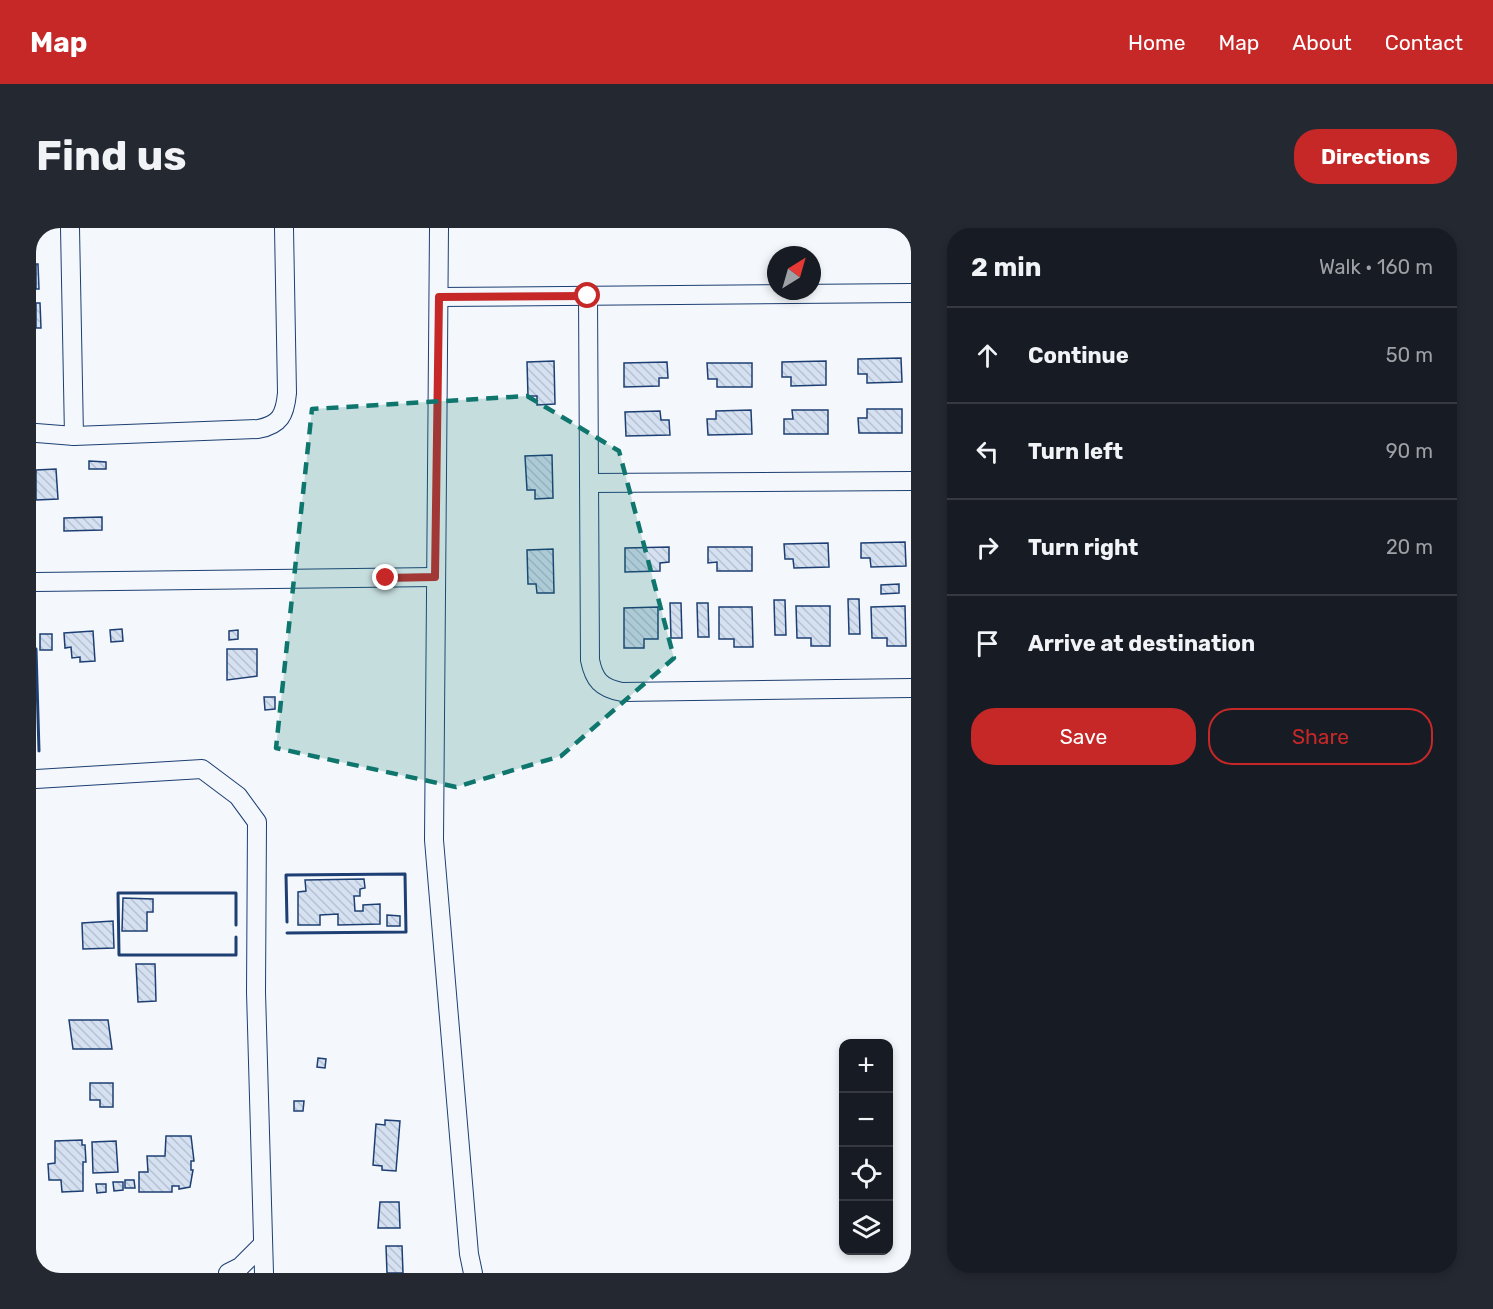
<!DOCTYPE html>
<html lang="en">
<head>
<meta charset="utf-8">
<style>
  :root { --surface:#171b24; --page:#242831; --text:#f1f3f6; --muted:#9ea1a6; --line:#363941; --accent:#c62828 }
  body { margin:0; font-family:Rubik,sans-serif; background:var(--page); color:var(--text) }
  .controls { position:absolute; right:18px; bottom:18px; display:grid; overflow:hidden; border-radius:12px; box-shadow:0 3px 9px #0003 }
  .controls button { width:54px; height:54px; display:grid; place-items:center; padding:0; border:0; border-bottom:2px solid var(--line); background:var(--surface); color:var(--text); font:30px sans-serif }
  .compass { position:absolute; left:731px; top:18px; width:54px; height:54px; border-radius:50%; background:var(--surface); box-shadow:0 3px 9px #0003; rotate:37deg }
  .stop { position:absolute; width:18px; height:18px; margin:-14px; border:4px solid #c62828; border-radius:50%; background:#fff }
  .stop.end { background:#c62828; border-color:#fff; box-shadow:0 2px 6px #0008 }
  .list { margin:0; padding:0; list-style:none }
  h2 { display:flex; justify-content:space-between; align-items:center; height:78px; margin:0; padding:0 24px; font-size:26px }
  h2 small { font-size:20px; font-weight:400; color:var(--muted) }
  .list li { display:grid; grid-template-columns:39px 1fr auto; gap:18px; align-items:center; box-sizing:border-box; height:96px; padding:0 24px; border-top:2px solid var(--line) }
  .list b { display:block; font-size:22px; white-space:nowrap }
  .list em { font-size:20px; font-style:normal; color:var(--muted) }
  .actions { display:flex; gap:12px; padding:18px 24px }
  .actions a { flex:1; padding:14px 0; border:2px solid var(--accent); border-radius:24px; text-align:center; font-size:21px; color:var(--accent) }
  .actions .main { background:var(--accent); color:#fff }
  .icon { flex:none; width:33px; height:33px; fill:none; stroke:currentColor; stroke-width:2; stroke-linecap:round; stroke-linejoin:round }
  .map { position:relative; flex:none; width:875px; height:1045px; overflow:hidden; border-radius:24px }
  header { display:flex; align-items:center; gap:36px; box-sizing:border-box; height:84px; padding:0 30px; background:var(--accent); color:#fff }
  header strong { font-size:28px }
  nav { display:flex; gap:33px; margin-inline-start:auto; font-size:21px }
  .intro { display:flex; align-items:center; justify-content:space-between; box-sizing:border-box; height:144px; padding:0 36px }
  h1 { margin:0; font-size:42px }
  .button { padding:15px 27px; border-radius:24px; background:var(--accent); color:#fff; font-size:21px; font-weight:700 }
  main { display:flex; gap:36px; padding:0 36px }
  aside { flex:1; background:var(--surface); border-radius:24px; box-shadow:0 3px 9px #0003 }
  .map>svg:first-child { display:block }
  .building { fill:url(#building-back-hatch); stroke:#1d3f73; stroke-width:1.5 }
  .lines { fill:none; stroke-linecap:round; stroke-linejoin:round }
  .street-casing { stroke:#1d3f73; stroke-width:20 }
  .street { stroke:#f4f7fb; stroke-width:18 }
  .wall { stroke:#1d3f73; stroke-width:3 }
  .route { stroke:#c62828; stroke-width:8 }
  .marked { fill:#0f766e; fill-opacity:0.2; stroke:#0f766e; stroke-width:4.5; stroke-dasharray:12 8; stroke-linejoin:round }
</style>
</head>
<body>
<header>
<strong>Map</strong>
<nav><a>Home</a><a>Map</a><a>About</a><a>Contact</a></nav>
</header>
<div class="intro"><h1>Find us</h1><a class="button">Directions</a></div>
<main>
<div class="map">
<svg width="875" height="1045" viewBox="0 0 875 1045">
  <defs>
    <pattern id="building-back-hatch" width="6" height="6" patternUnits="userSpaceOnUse" patternTransform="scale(1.5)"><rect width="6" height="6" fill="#d5e0f0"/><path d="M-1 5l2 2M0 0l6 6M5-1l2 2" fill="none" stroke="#b6c1d1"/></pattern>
  </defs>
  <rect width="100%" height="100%" fill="#f4f7fb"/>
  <g class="building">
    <path d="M0,36H2L3,61H0Z"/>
    <path d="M0,75H4L5,100H0Z"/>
    <path d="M865,130L866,154L831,155V146H822V131Z"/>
    <path d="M518,133L519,176L501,177V168H492L491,134Z"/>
    <path d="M790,133V157L755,158V149H746V134Z"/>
    <path d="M631,134L632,150H623V158L588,159V135Z"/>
    <path d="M671,135H716V159H681V151H672Z"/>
    <path d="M831,181H866V205H823L822,190H831Z"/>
    <path d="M715,182L716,206L672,207L671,191H680V183Z"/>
    <path d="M756,182H792V206H748V191H757Z"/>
    <path d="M624,183L625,192H633L634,207L590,208L589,184Z"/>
    <path d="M516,227L517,270L499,271V262H491L489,228Z"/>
    <path d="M53,233L70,234V241H53Z"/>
    <path d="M20,241L22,271L0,272V242Z"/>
    <path d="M66,289V302L28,303V290Z"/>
    <path d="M869,314L870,338L835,339L834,330H825V315Z"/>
    <path d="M792,315L793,339L758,340L757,331H749L748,316Z"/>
    <path d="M633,319V334L624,335V343L589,344V320Z"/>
    <path d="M672,319H716V343H681V334L672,335Z"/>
    <path d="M517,321L518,365H501L500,356H492L491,322Z"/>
    <path d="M863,356V365L845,366V357Z"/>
    <path d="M812,371H823L824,406H813Z"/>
    <path d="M738,372H749L750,407H739Z"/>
    <path d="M634,375H645L646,410H635Z"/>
    <path d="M661,375H672L673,409H662Z"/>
    <path d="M760,378H794V418H775V410H761Z"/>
    <path d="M869,378L870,418H851V410H836L835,379Z"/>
    <path d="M622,379V411H608V420H588V380Z"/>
    <path d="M683,379H716L717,419H698V411H683Z"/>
    <path d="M86,401L87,413L75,414L74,402Z"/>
    <path d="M202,402V411L193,412V403Z"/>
    <path d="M57,403L59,433L44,434V429L36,430L35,419L29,420L28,405Z"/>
    <rect x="4" y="406" width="12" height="16"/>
    <path d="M191,421H221V448L191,452Z"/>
    <path d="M228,469H239V481L229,482Z"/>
    <path d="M328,651L329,660L324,661V668H318L319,683H327V677L344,676V696L302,697V686L284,687V697H262V664L270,663L269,652Z"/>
    <path d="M87,670L117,671V684H111V703H86Z"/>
    <path d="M351,687L364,688V698H351Z"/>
    <path d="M77,693L78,720L47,721L46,695Z"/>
    <path d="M100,736H119L120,773L102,774Z"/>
    <path d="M33,792H72L76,821H37Z"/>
    <path d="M282,830L290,831L289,840L281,839Z"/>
    <path d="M54,855H77V879H64V872H54Z"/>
    <path d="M258,873H268L267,883H258Z"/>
    <path d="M349,892L364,893L360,943L346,942V938L337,937L340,896L349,897Z"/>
    <path d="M130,908H155L158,933H155V942H157L154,959L143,961V958H136V964H103V944H112L111,928H129Z"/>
    <path d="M46,912V917H49L50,934H47V963L26,964L25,952H13L12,936L19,935V913Z"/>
    <path d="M80,913L82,944L57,945L56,914Z"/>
    <path d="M89,952H98L99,960H89Z"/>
    <path d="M77,954H87V962L78,963Z"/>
    <path d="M60,956H70V964L61,965Z"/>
    <path d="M344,974H363L364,1000H342Z"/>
    <path d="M350,1018H366L367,1045H351Z"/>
  </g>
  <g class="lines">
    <g class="street-casing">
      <g id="street">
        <path d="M34,0L38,208"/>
        <path d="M403,0L398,612L433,1026L437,1045"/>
        <path d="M552,68L554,432C558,452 565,460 586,464L875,460"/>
        <path d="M403,69L875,65"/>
        <path d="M0,205L38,208L222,201C244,197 249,187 251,165L248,0"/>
        <path d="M553,255L875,253"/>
        <path d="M0,354L399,349"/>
        <path d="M0,551L166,541L202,568L221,594L220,764L228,1045"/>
        <path d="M192,1045L204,1039L226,1017"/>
      </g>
    </g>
    <use href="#street" class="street"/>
    <g class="wall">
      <path d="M0,421L3,523"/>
      <path d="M251,694L250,647L369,646L370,704L251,705"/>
      <path d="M200,697V665H82L83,727H200V709"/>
    </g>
  </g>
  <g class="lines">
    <path class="route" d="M350,350L399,349L403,69L552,68"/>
  </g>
  <path class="marked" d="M491,168L583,223L638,430L525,528L420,559L240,520L276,181Z"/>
</svg>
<div class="controls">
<button>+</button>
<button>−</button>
<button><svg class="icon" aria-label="locate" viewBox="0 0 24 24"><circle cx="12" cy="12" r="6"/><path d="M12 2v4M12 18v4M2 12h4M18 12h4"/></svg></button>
<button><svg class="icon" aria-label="layers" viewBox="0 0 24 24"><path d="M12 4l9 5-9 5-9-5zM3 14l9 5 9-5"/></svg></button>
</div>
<svg class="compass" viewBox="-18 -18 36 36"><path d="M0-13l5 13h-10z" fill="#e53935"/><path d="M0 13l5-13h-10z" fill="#9ea1a6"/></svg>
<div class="stop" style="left:552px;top:68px"></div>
<div class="stop end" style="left:350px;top:350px"></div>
</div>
<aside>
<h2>2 min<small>Walk · 160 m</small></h2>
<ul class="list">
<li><svg class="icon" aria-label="ahead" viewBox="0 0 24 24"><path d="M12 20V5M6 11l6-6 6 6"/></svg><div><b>Continue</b></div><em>50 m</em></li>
<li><svg class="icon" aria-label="left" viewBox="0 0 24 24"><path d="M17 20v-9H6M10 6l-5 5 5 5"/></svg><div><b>Turn left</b></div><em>90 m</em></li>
<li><svg class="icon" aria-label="right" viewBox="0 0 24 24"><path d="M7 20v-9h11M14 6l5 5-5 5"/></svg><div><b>Turn right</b></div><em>20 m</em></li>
<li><svg class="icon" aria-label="arrive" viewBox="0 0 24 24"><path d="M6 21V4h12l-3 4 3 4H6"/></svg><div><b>Arrive at destination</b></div></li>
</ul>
<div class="actions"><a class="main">Save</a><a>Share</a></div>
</aside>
</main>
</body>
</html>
